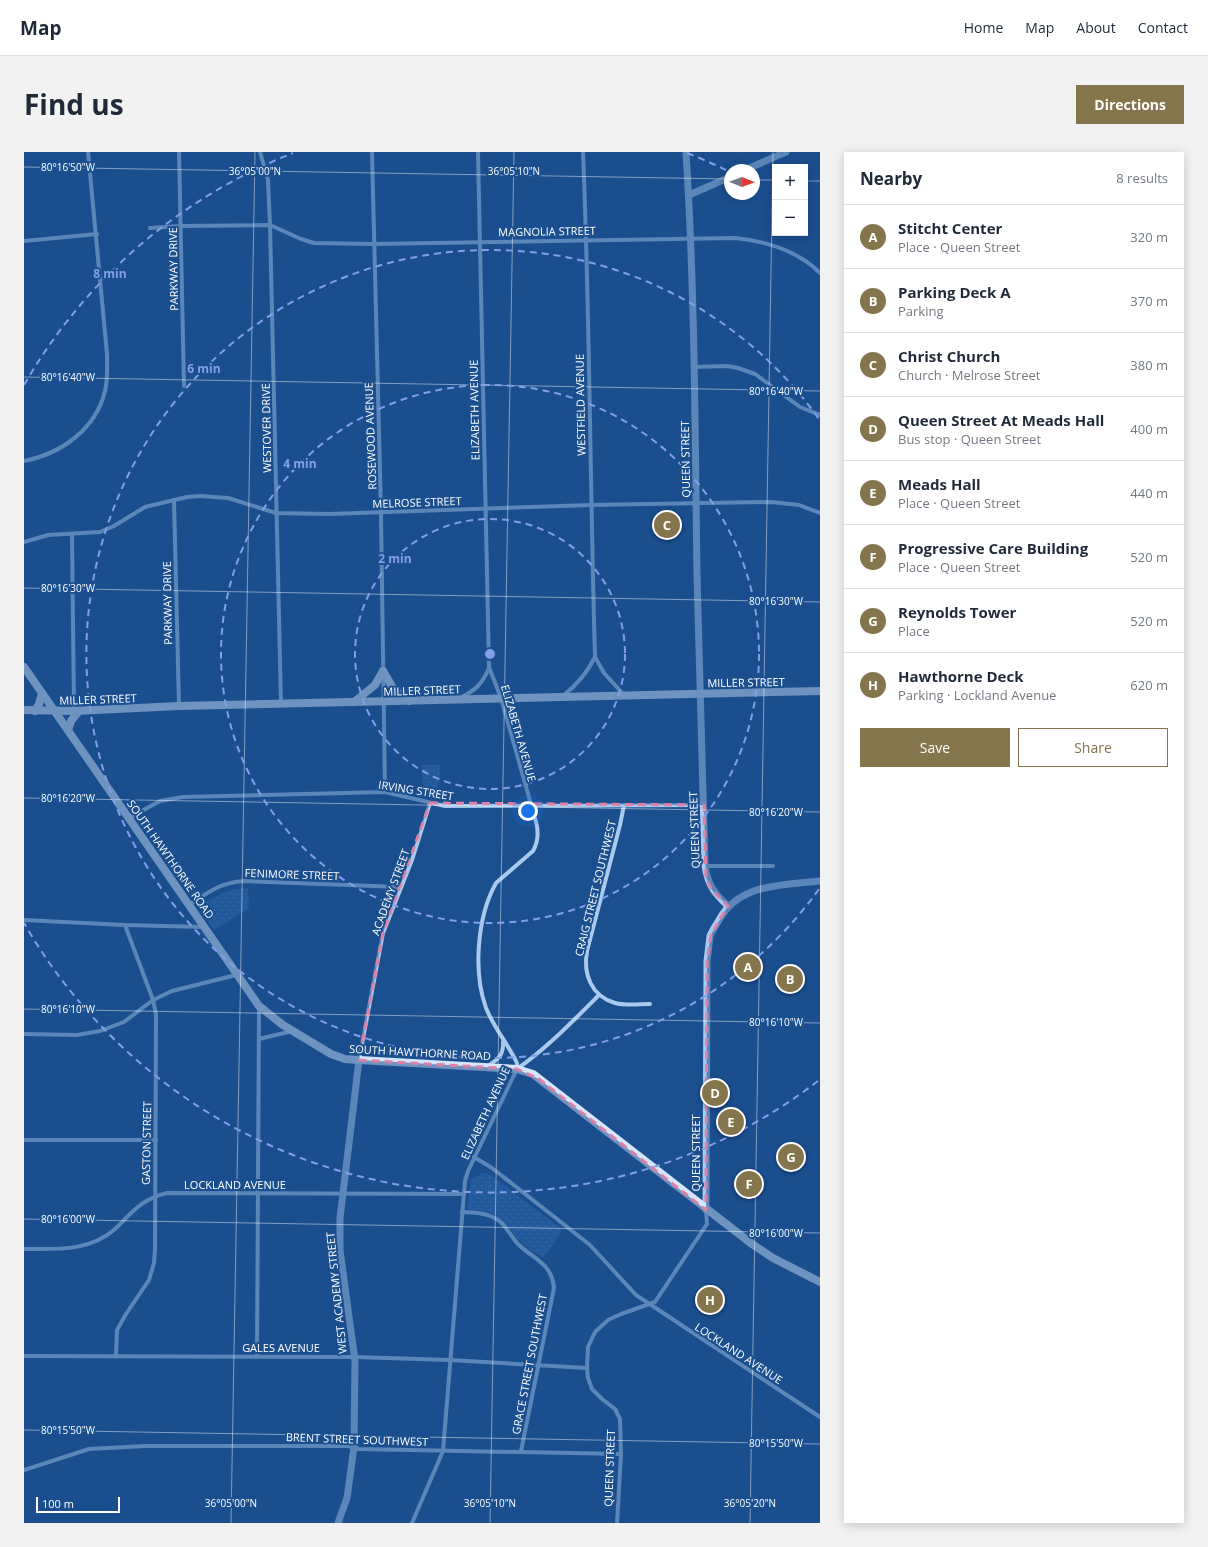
<!DOCTYPE html>
<html lang="en">
<head>
<meta charset="utf-8">
<style>
  :root { --surface:#fff; --page:#f2f2f3; --text:#1f2937; --muted:#747a83; --line:#e0e1e3; --accent:#84754c }
  body { margin:0; font-family:"Open Sans",sans-serif; background:var(--page); color:var(--text) }
  .controls { position:absolute; right:12px; top:12px; display:grid; overflow:hidden; border-radius:0px; box-shadow:0 2px 10px #0003 }
  .controls button { width:36px; height:36px; display:grid; place-items:center; padding:0; border:0; border-bottom:1px solid var(--line); background:var(--surface); color:var(--text); font:20px sans-serif }
  .compass { position:absolute; left:700px; top:12px; width:36px; height:36px; border-radius:50%; background:var(--surface); box-shadow:0 2px 10px #0003; rotate:91deg }
  .scale { position:absolute; left:12px; bottom:10px; width:84px; box-sizing:border-box; padding-left:4px; border:2px solid #fff; border-top:0; font-size:11px; line-height:14px; white-space:nowrap; color:#fff; -webkit-text-stroke:3px #1b4f8f; paint-order:stroke }
  .you { position:absolute; left:504px; top:659px; width:14px; height:14px; margin:-10px; border:3px solid #fff; border-radius:50%; background:#1a73e8; box-shadow:0 0 0 6px #1a73e833 }
  .badge { display:grid; place-items:center; width:26px; height:26px; border-radius:50%; background:var(--accent); color:#fff; font-size:13px; font-weight:700 }
  .pin { position:absolute; translate:-50% -50%; border:2px solid #fff; box-shadow:0 1px 4px #0006 }
  .list { margin:0; padding:0; list-style:none }
  h2 { display:flex; justify-content:space-between; align-items:center; height:52px; margin:0; padding:0 16px; font-size:17px }
  h2 small { font-size:13px; font-weight:400; color:var(--muted) }
  .list li { display:grid; grid-template-columns:26px 1fr auto; gap:12px; align-items:center; box-sizing:border-box; height:64px; padding:0 16px; border-top:1px solid var(--line) }
  .list b { display:block; font-size:15px; white-space:nowrap }
  .list p { margin:0; font-size:13px; white-space:nowrap; color:var(--muted) }
  .list em { font-size:13px; font-style:normal; color:var(--muted) }
  .actions { display:flex; gap:8px; padding:12px 16px }
  .actions a { flex:1; padding:9px 0; border:1px solid var(--accent); border-radius:0px; text-align:center; font-size:14px; color:var(--accent) }
  .actions .main { background:var(--accent); color:#fff }
  .map { position:relative; flex:none; width:796px; height:1371px; overflow:hidden; border-radius:0px }
  header { display:flex; align-items:center; gap:24px; box-sizing:border-box; height:56px; padding:0 20px; background:var(--surface); border-bottom:1px solid var(--line) }
  header strong { font-size:19px }
  nav { display:flex; gap:22px; margin-inline-start:auto; font-size:14px }
  .intro { display:flex; align-items:center; justify-content:space-between; box-sizing:border-box; height:96px; padding:0 24px }
  h1 { margin:0; font-size:28px }
  .button { padding:10px 18px; border-radius:0px; background:var(--accent); color:#fff; font-size:14px; font-weight:700 }
  main { display:flex; gap:24px; padding:0 24px }
  aside { flex:1; background:var(--surface); border-radius:0px; box-shadow:0 2px 10px #0003 }
  .map>svg:first-child { display:block }
  .park { fill:url(#park-dots) }
  .lines { fill:none; stroke-linecap:round; stroke-linejoin:round }
  .minor { stroke:#a9c9ee; stroke-width:4 }
  .tertiary { stroke:#a9c9ee; stroke-width:7 }
  .secondary { stroke:#d6e6fa; stroke-width:8 }
  .marked { fill:none; stroke:#dd80a5; stroke-width:3; stroke-dasharray:8 5; stroke-linejoin:round }
  .ticks { fill:none; stroke:#fff; stroke-width:1; stroke-opacity:0.45 }
  .ring { fill:none; stroke:#839eea; stroke-width:2; stroke-dasharray:7 5 }
  .labels { text-anchor:middle; dominant-baseline:central; stroke-width:4; stroke-linejoin:round; paint-order:stroke }
  .street-label { font-size:11px; fill:#fff; stroke:#1b4f8f }
  .ticks-label { font-size:10px; text-anchor:middle; fill:#fff; stroke:#1b4f8f; stroke-width:4; stroke-linejoin:round; paint-order:stroke }
  .centre { fill:#839eea; stroke:#1b4f8f; stroke-width:2 }
  .ring-label { font-size:12px; text-anchor:middle; font-weight:bold; fill:#839eea; stroke:#1b4f8f; stroke-width:4; stroke-linejoin:round; paint-order:stroke }
</style>
</head>
<body>
<header>
<strong>Map</strong>
<nav><a>Home</a><a>Map</a><a>About</a><a>Contact</a></nav>
</header>
<div class="intro"><h1>Find us</h1><a class="button">Directions</a></div>
<main>
<div class="map">
<svg width="796" height="1371" viewBox="0 0 796 1371">
  <defs>
    <pattern id="park-dots" width="8" height="8" patternUnits="userSpaceOnUse"><rect width="8" height="8" fill="#2e69ad"/><path d="M2 2h.1M6 6h.1" fill="none" stroke="#4d80b9" stroke-width="1.8" stroke-linecap="round"/></pattern>
  </defs>
  <rect width="100%" height="100%" fill="#1b4f8f"/>
  <g class="park">
    <path d="M398,613H416V630H414V636H399Z"/>
    <path d="M224,736L225,756L190,778L174,755C190,745 204,736 224,736Z"/>
    <path d="M458,1021H462L468,1024L539,1078L519,1106C510,1100 501,1094 494,1087C474,1065 476,1059 443,1057L447,1028Z"/>
  </g>
  <g class="lines">
    <g class="minor">
      <path d="M155,0L160,234"/>
      <path d="M236,0L244,28L246,73L257,552"/>
      <path d="M348,0L357,361L361,640"/>
      <path d="M559,0C566,168 566,337 571,505L580,521L600,543"/>
      <path d="M126,76L157,74L246,73L277,87L290,91L350,92L711,86C741,89 774,99 796,121"/>
      <path d="M0,89L73,82"/>
      <path d="M670,215L703,214L714,216L731,222L776,255L796,263"/>
      <path d="M0,309C37,302 72,277 81,239C84,227 83,215 83,202L64,0"/>
      <path d="M150,348L155,554"/>
      <path d="M48,382L50,559"/>
      <path d="M0,390L24,383L76,380L90,374L121,355L163,345L176,344L204,346L252,361L305,362L566,353L747,350L775,353L796,361"/>
      <path d="M540,543C554,532 563,521 571,505"/>
      <path d="M436,546C452,538 458,532 465,516"/>
      <path d="M600,653L596,673L563,799C559,822 567,844 591,851C602,854 615,852 626,852"/>
      <path d="M105,666L136,649L159,645L361,640L421,654L680,653"/>
      <path d="M681,714H749"/>
      <path d="M165,753C185,740 195,731 220,729L376,735"/>
      <path d="M0,768L100,773L180,775"/>
      <path d="M0,882L53,883L76,879L100,870L129,848L148,839L212,823"/>
      <path d="M235,887L268,879"/>
      <path d="M335,908L359,781L388,708L406,651"/>
      <path d="M464,914C474,907 480,903 479,890"/>
      <path d="M493,917C523,896 549,869 575,843"/>
      <path d="M0,988H132"/>
      <path d="M450,1005L468,1016L566,1093L612,1143L796,1265"/>
      <path d="M438,1060C449,1060 464,1061 474,1068C482,1073 487,1085 494,1092C509,1107 528,1111 530,1136L497,1299"/>
      <path d="M0,1097C32,1097 65,1100 91,1077C109,1060 117,1047 143,1041L439,1042"/>
      <path d="M0,1204L331,1205L426,1208L563,1216"/>
      <path d="M92,1204L93,1178L102,1162L125,1128L130,1111L131,1098L132,862L129,848L101,773"/>
      <path d="M233,1204L235,854"/>
      <path d="M0,1318L65,1297L121,1294H324L335,1297L597,1302"/>
      <path d="M388,1371L419,1299L441,1029L444,1019L493,917V911C484,892 470,876 462,856C449,820 453,765 472,731L509,699C514,690 515,681 512,670L477,546L465,515L454,0"/>
      <path d="M593,1371L597,1302L596,1267L591,1257L578,1247L568,1237L564,1226L563,1216L564,1195L571,1180L584,1168L597,1162L631,1150L683,1072L682,1058"/>
    </g>
    <g class="tertiary">
      <path d="M662,0C671,141 671,282 673,423C675,520 679,617 681,714C684,733 690,741 704,754"/>
      <path d="M721,18L762,0"/>
      <path d="M665,43L706,25"/>
      <path d="M682,1058L683,809C684,801 685,792 686,784C688,779 692,773 695,768C715,731 760,733 796,729"/>
      <path d="M314,1371L323,1346L330,1295L331,1209L316,1098V1066L335,908"/>
    </g>
    <g class="secondary">
      <path d="M0,515L235,854L259,873L307,902L321,907L335,908L493,917L509,922L728,1092L749,1106L796,1130"/>
      <path d="M359,519L369,536L385,549"/>
      <path d="M330,550L351,533L359,519"/>
      <path d="M0,558L50,559L155,554L796,539"/>
      <path d="M11,559L15,552L18,541"/>
      <path d="M44,578L47,569L55,559"/>
    </g>
  </g>
  <path d="M0 0H796V1371H0ZM406,651L680,653L682,725L687,737L704,754L687,783L683,809L682,1058L515,927L493,917L335,908L359,781Z" fill="#1b4f8f" fill-opacity=".55" fill-rule="evenodd"/>
  <path class="marked" d="M406,651L680,653L682,725L687,737L704,754L687,783L683,809L682,1058L515,927L493,917L335,908L359,781Z"/>
  <path class="ticks" d="M0,15L706,27M730,28H751M781,29H796M0,225L796,239M0,436L796,450M0,646L796,660M0,857L796,871M0,1067L796,1081M0,1278L796,1292M207,1371L231,0M466,1371L490,0M726,1371L749,0"/>
  <g class="ring">
    <circle cx="466" cy="502" r="135"/>
    <circle cx="466" cy="502" r="269"/>
    <path d="M795 737A404 404 0 1 1 795 267"/>
    <path d="M794 929A538 538 0 0 1 0 771M0 233A538 538 0 0 1 269 1M663 1A538 538 0 0 1 702 18"/>
  </g>
  <g class="labels">
    <g class="street-label">
      <text transform="translate(523 79) rotate(-1)">MAGNOLIA STREET</text>
      <text transform="translate(149 117) rotate(-91)">PARKWAY DRIVE</text>
      <text transform="translate(556 253) rotate(-91)">WESTFIELD AVENUE</text>
      <text transform="translate(450 258) rotate(-91)">ELIZABETH AVENUE</text>
      <text transform="translate(242 276) rotate(-91)">WESTOVER DRIVE</text>
      <text transform="translate(346 284) rotate(-92)">ROSEWOOD AVENUE</text>
      <text transform="translate(661 307) rotate(-91)">QUEEN STREET</text>
      <text transform="translate(393 350) rotate(-2)">MELROSE STREET</text>
      <text transform="translate(143 451) rotate(-91)">PARKWAY DRIVE</text>
      <text transform="translate(722 530) rotate(-1)">MILLER STREET</text>
      <text transform="translate(398 538) rotate(-2)">MILLER STREET</text>
      <text transform="translate(74 547) rotate(-2)">MILLER STREET</text>
      <text transform="translate(495 581) rotate(74)">ELIZABETH AVENUE</text>
      <text transform="translate(392 638) rotate(9)">IRVING STREET</text>
      <text transform="translate(670 678) rotate(-92)">QUEEN STREET</text>
      <text transform="translate(147 707) rotate(55)">SOUTH HAWTHORNE ROAD</text>
      <text transform="translate(268 722) rotate(2)">FENIMORE STREET</text>
      <text transform="translate(571 736) rotate(-76)">CRAIG STREET SOUTHWEST</text>
      <text transform="translate(366 740) rotate(-70)">ACADEMY STREET</text>
      <text transform="translate(396 900) rotate(3)">SOUTH HAWTHORNE ROAD</text>
      <text transform="translate(461 961) rotate(-65)">ELIZABETH AVENUE</text>
      <text transform="translate(122 991) rotate(-89)">GASTON STREET</text>
      <text transform="translate(671 1001) rotate(-90)">QUEEN STREET</text>
      <text x="211" y="1032">LOCKLAND AVENUE</text>
      <text transform="translate(312 1141) rotate(-96)">WEST ACADEMY STREET</text>
      <text x="257" y="1195">GALES AVENUE</text>
      <text transform="translate(715 1201) rotate(33)">LOCKLAND AVENUE</text>
      <text transform="translate(505 1212) rotate(-79)">GRACE STREET SOUTHWEST</text>
      <text transform="translate(333 1287) rotate(2)">BRENT STREET SOUTHWEST</text>
      <text transform="translate(585 1316) rotate(-88)">QUEEN STREET</text>
    </g>
  </g>
  <g class="ticks-label">
    <text x="44" y="19">80°16'50"W</text>
    <text x="231" y="23">36°05'00"N</text>
    <text x="490" y="23">36°05'10"N</text>
    <text x="44" y="229">80°16'40"W</text>
    <text x="752" y="243">80°16'40"W</text>
    <text x="44" y="440">80°16'30"W</text>
    <text x="752" y="453">80°16'30"W</text>
    <text x="44" y="650">80°16'20"W</text>
    <text x="752" y="664">80°16'20"W</text>
    <text x="44" y="861">80°16'10"W</text>
    <text x="752" y="874">80°16'10"W</text>
    <text x="44" y="1071">80°16'00"W</text>
    <text x="752" y="1085">80°16'00"W</text>
    <text x="44" y="1282">80°15'50"W</text>
    <text x="752" y="1295">80°15'50"W</text>
    <text x="207" y="1355">36°05'00"N</text>
    <text x="466" y="1355">36°05'10"N</text>
    <text x="726" y="1355">36°05'20"N</text>
  </g>
  <circle cx="466" cy="502" r="6" class="centre"/>
  <g class="ring-label">
    <text x="86" y="126">8 min</text>
    <text x="180" y="221">6 min</text>
    <text x="276" y="316">4 min</text>
    <text x="371" y="411">2 min</text>
  </g>
</svg>
<div class="controls">
<button>+</button>
<button>−</button>
</div>
<svg class="compass" viewBox="-18 -18 36 36"><path d="M0-13l5 13h-10z" fill="#e53935"/><path d="M0 13l5-13h-10z" fill="#747a83"/></svg>
<div class="scale">100 m</div>
<div class="you"></div>
<div class="pin badge" style="left:724px;top:815px">A</div>
<div class="pin badge" style="left:766px;top:827px">B</div>
<div class="pin badge" style="left:643px;top:373px">C</div>
<div class="pin badge" style="left:691px;top:941px">D</div>
<div class="pin badge" style="left:707px;top:970px">E</div>
<div class="pin badge" style="left:725px;top:1032px">F</div>
<div class="pin badge" style="left:767px;top:1005px">G</div>
<div class="pin badge" style="left:686px;top:1148px">H</div>
</div>
<aside>
<h2>Nearby<small>8 results</small></h2>
<ul class="list">
<li><span class="badge">A</span><div><b>Stitcht Center</b><p>Place · Queen Street</p></div><em>320 m</em></li>
<li><span class="badge">B</span><div><b>Parking Deck A</b><p>Parking</p></div><em>370 m</em></li>
<li><span class="badge">C</span><div><b>Christ Church</b><p>Church · Melrose Street</p></div><em>380 m</em></li>
<li><span class="badge">D</span><div><b>Queen Street At Meads Hall</b><p>Bus stop · Queen Street</p></div><em>400 m</em></li>
<li><span class="badge">E</span><div><b>Meads Hall</b><p>Place · Queen Street</p></div><em>440 m</em></li>
<li><span class="badge">F</span><div><b>Progressive Care Building</b><p>Place · Queen Street</p></div><em>520 m</em></li>
<li><span class="badge">G</span><div><b>Reynolds Tower</b><p>Place</p></div><em>520 m</em></li>
<li><span class="badge">H</span><div><b>Hawthorne Deck</b><p>Parking · Lockland Avenue</p></div><em>620 m</em></li>
</ul>
<div class="actions"><a class="main">Save</a><a>Share</a></div>
</aside>
</main>
</body>
</html>
